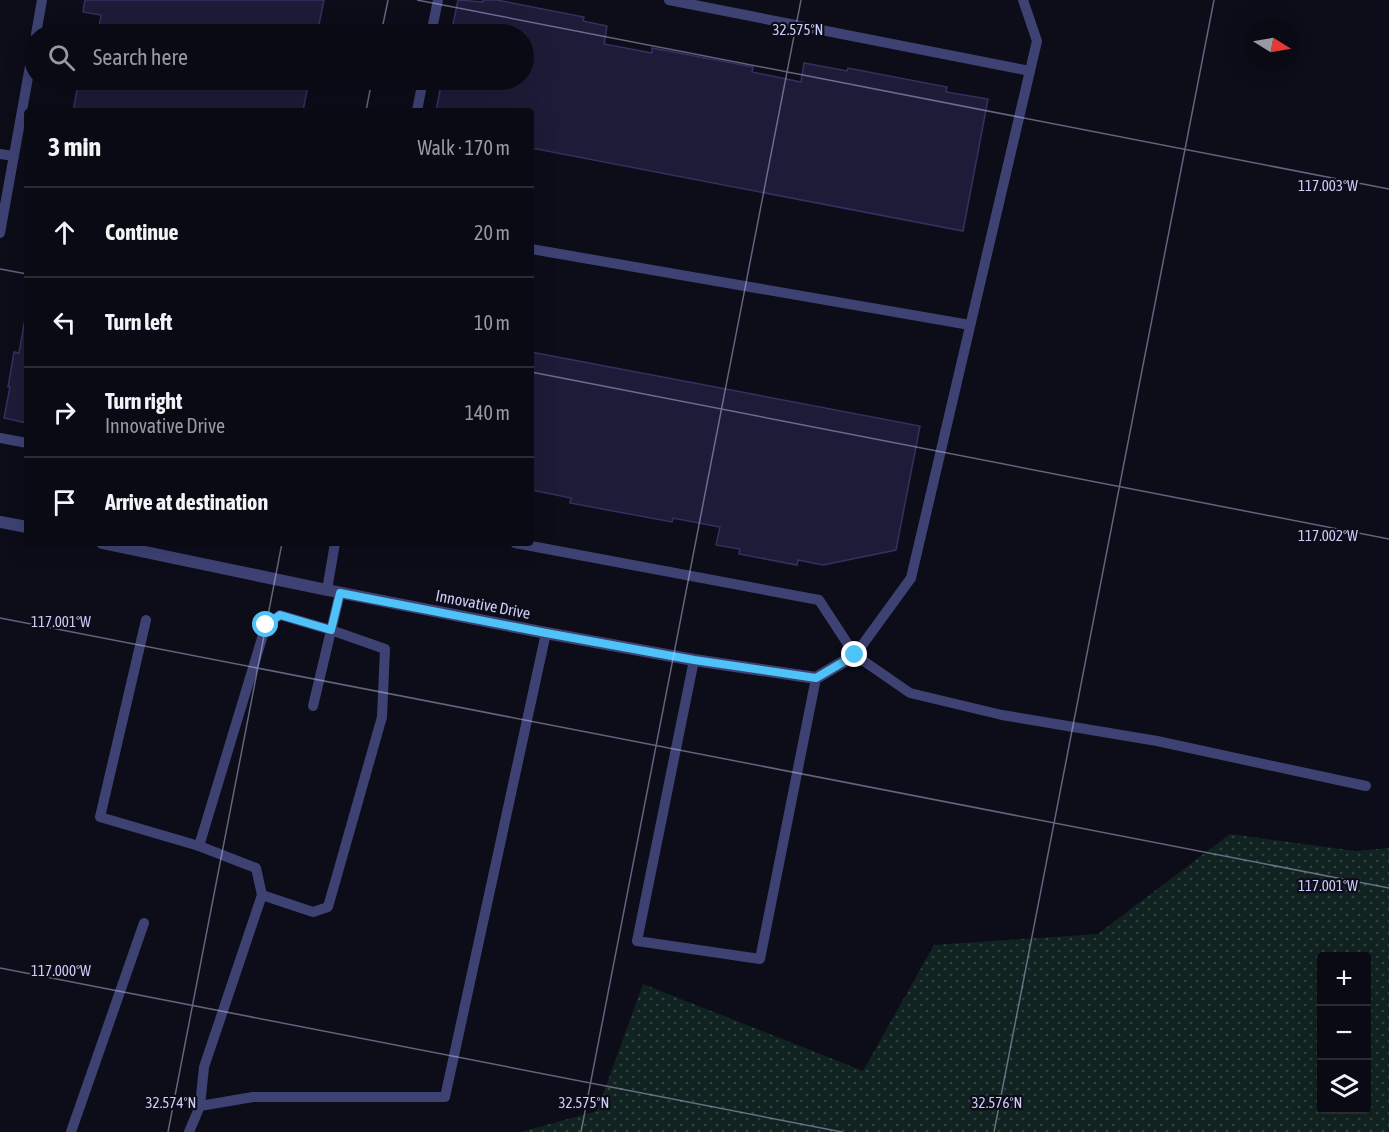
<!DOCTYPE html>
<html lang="en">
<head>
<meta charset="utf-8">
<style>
  :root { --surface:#0a0a14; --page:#181822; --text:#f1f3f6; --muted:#999aa0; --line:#2a2b34 }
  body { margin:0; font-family:"Asap Condensed",sans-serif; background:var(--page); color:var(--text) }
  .controls { position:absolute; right:18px; bottom:18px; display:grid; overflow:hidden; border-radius:6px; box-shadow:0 6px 24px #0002 }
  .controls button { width:54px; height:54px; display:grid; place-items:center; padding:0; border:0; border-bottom:2px solid var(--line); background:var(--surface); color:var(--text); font:30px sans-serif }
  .compass { position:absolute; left:1245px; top:18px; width:54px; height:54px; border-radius:50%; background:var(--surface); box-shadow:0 6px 24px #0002; rotate:101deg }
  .stop { position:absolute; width:18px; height:18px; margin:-14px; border:4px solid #4fc3f7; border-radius:50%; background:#fff }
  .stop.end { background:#4fc3f7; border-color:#fff; box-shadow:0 2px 6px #0008 }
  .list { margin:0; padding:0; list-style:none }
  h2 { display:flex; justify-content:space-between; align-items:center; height:78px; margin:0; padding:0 24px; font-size:26px }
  h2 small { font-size:20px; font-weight:400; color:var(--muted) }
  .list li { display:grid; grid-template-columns:39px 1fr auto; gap:18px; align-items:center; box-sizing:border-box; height:90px; padding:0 24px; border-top:2px solid var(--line) }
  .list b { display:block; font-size:22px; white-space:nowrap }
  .list p { margin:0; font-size:20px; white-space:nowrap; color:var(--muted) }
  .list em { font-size:20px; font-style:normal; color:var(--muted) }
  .icon { flex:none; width:33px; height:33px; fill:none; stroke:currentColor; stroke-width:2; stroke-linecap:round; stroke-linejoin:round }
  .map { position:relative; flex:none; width:1389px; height:1132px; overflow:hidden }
  .search { position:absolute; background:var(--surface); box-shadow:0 6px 24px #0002; left:24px; top:24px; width:510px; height:66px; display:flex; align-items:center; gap:15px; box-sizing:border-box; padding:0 21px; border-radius:33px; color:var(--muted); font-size:22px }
  .panel { position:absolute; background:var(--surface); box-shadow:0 6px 24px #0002; left:24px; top:108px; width:510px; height:438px; border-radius:6px }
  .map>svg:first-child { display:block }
  .grass { fill:url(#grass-dots); fill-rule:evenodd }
  .building { fill:#1e1b38; stroke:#343061; stroke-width:1.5 }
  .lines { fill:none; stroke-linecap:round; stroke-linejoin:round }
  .service { stroke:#3e4273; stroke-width:10 }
  .minor { stroke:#3e4273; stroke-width:12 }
  .route { stroke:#4fc3f7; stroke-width:8 }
  .ticks { fill:none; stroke:#ccccf8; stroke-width:1.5; stroke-opacity:0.45 }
  .labels { text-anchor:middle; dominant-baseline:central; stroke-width:4.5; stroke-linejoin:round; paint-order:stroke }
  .street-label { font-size:16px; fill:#ccccf8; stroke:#0d0d1a }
  .ticks-label { font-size:15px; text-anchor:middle; fill:#ccccf8; stroke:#0d0d1a; stroke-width:4.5; stroke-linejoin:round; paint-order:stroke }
</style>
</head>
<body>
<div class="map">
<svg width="1389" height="1132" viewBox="0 0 1389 1132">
  <defs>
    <pattern id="grass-dots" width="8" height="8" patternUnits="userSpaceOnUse" patternTransform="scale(1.5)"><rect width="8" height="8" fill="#112320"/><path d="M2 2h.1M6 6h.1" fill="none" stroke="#324241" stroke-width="1.8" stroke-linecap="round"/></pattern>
  </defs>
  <rect width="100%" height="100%" fill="#0d0d1a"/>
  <path class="grass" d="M1230,834L1356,851L1389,848V1132H521L597,1111L643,984L863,1071L934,945L1098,934ZM1322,956H1366V1110H1322Z"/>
  <g class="building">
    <path d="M85,0H324L317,34H98L101,15L83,12Z"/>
    <path d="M458,0L483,2V0H497L584,17L583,21L607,26L604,44L652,53V48L753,67L752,72L801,82L804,63L847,71L848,68L947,87L946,92L988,99L963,231L531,148V111H436L442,80H524V34H451Z"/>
    <path d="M79,80H309L303,111H73Z"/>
    <path d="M26,313H27V423L4,418L10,387H8L14,352L19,353Z"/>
    <path d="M531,352L920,426L896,550L823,565L798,560L797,565L739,554L740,549L716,545L720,527L673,518L672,522L570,503L571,498L531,490Z"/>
  </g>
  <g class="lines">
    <g class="service">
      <path d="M669,0L1030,71"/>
      <path d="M36,34L42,0"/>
      <path d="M431,34L438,0"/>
      <path d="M417,111L423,80"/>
      <path d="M0,154L14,156"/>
      <path d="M0,233L34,44"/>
      <path d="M531,249L970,325"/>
      <path d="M0,438L27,443"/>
      <path d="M515,543L819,600L855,655L910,693L1002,715L1157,741L1366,786"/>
      <path d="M327,590L335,543"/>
      <path d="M146,620L100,817L199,846"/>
      <path d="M855,655L911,578L1037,41L1023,0"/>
      <path d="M694,660L637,941L760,959L816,678"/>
      <path d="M313,706L340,593"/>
      <path d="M200,1106L204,1067L262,895L313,912L328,907L382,717L385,649L331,630L280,615L266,625L199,846L256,868L262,895"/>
      <path d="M71,1132L144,923"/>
      <path d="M189,1132L200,1106L253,1097H445L546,633"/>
    </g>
    <g class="minor">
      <path d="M0,522L27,527"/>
      <path d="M102,543L327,590L546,633L694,660L816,678L855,655"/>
    </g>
  </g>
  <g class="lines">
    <path class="route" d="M266,625L280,615L331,630L340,593L546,633L694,660L816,678L855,655"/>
  </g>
  <path class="ticks" d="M417,0L1389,189M381,34L388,0M366,111L372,80M0,269L27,274M531,372L1389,539M0,618L1389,888M0,968L842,1132M168,1132L282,543M581,1132L801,0M994,1132L1214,0"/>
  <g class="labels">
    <g class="street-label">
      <text transform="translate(483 604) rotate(11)">Innovative Drive</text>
    </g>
  </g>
  <g class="ticks-label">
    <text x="798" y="35">32.575°N</text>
    <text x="1328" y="191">117.003°W</text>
    <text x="1328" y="541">117.002°W</text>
    <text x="61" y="627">117.001°W</text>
    <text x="1328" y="891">117.001°W</text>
    <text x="61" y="976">117.000°W</text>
    <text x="171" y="1108">32.574°N</text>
    <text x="584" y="1108">32.575°N</text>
    <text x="997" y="1108">32.576°N</text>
  </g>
</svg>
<div class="controls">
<button>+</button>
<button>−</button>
<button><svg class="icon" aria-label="layers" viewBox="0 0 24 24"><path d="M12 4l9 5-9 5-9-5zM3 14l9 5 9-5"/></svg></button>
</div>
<svg class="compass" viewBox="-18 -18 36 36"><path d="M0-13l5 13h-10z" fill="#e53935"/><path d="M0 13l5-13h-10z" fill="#999aa0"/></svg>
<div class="stop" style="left:266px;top:625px"></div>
<div class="stop end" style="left:855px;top:655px"></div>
<div class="search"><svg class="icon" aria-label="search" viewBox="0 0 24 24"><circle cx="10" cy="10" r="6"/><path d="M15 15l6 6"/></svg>Search here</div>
<section class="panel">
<h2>3 min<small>Walk · 170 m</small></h2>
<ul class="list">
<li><svg class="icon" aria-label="ahead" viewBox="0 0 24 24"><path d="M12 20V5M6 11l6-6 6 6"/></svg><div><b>Continue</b></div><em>20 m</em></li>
<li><svg class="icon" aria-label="left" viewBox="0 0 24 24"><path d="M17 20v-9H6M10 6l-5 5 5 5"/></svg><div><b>Turn left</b></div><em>10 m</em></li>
<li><svg class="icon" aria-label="right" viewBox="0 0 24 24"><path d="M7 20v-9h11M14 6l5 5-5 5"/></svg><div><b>Turn right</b><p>Innovative Drive</p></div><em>140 m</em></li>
<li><svg class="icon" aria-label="arrive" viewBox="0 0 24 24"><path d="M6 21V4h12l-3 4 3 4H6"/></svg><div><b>Arrive at destination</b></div></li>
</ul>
</section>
</div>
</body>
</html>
